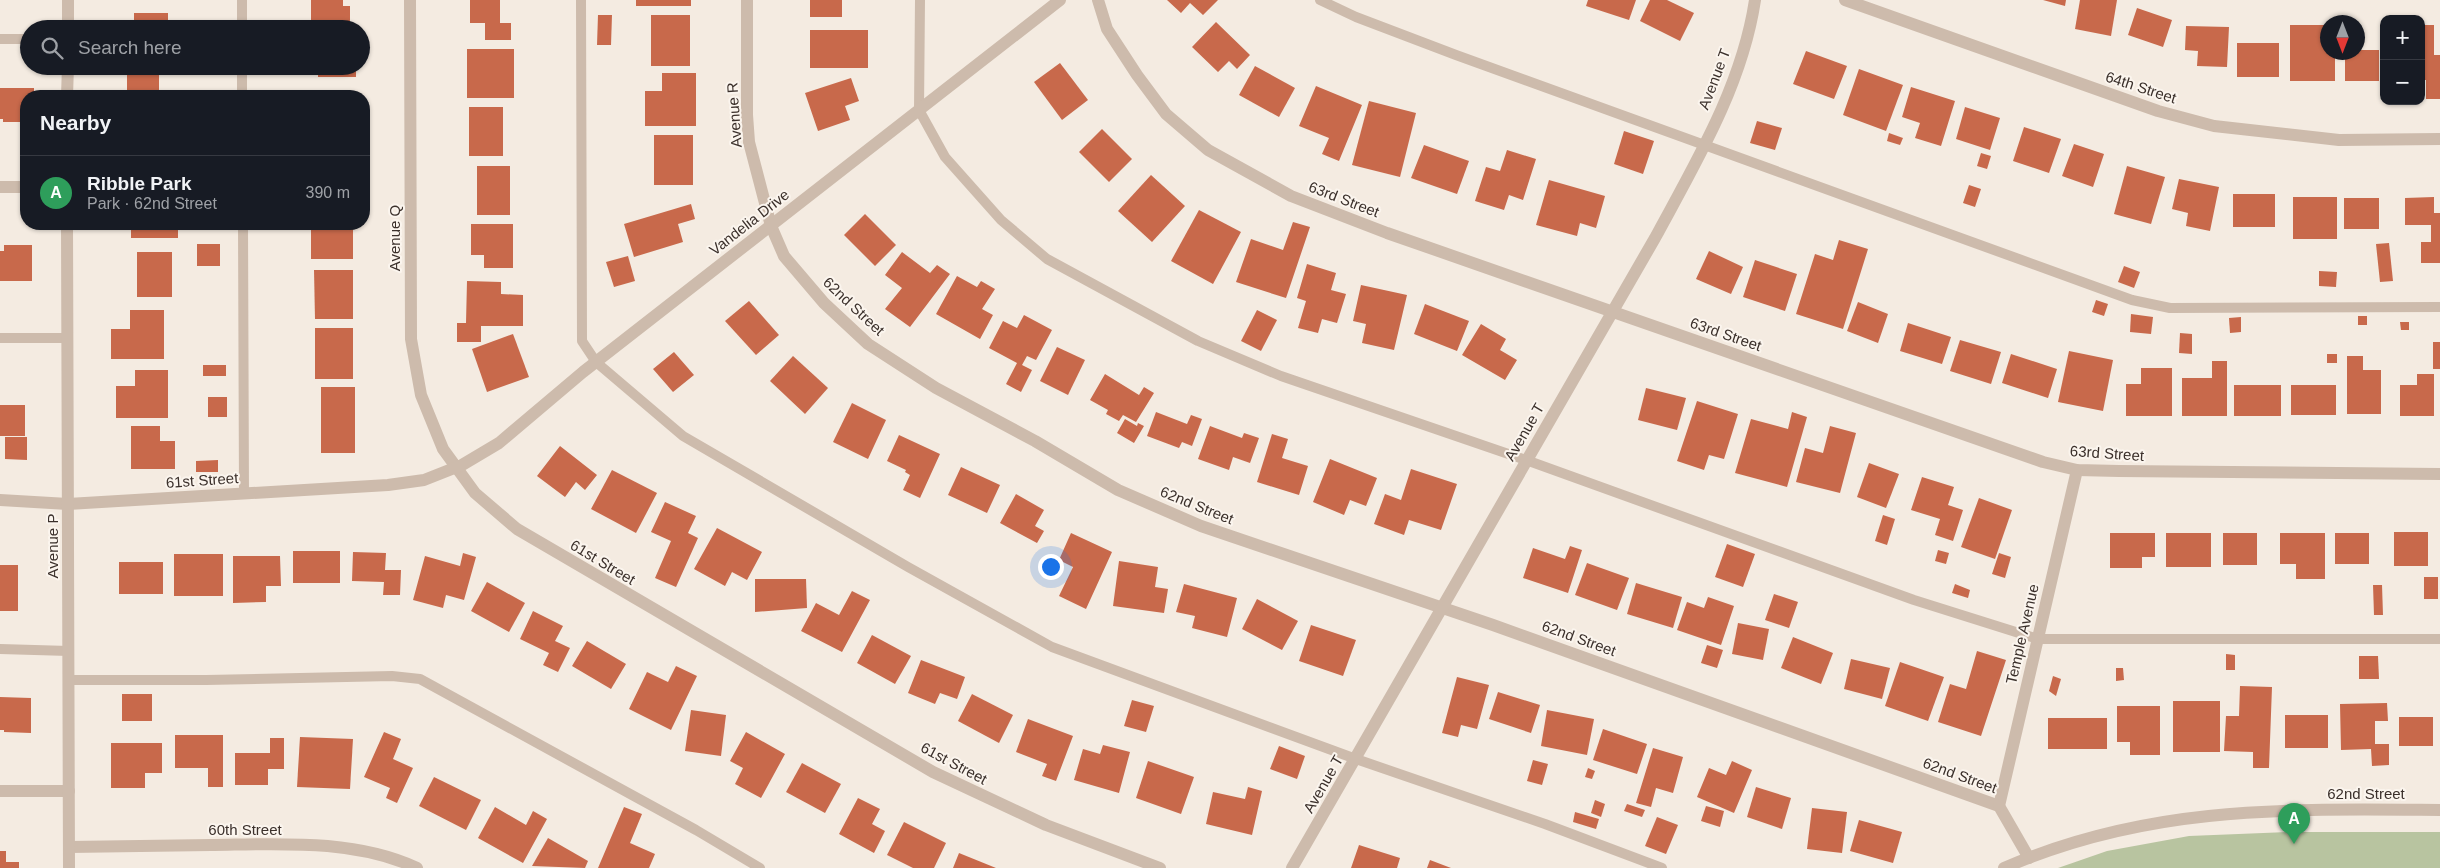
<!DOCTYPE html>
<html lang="en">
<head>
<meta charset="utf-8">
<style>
  :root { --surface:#171b24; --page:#20242c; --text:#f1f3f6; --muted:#9ea1a6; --line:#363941; --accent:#0b8043 }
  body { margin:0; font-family:Helvetica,sans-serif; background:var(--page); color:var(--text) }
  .controls { position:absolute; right:15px; top:15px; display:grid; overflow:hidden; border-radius:10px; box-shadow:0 1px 4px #0004 }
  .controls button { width:45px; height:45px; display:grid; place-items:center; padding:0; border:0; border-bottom:1px solid var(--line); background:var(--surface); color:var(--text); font:25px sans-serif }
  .compass { position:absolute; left:2320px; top:15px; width:45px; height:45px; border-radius:50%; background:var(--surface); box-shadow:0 1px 4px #0004; rotate:180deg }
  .you { position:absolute; left:1050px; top:566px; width:18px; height:18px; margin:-12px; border:4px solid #fff; border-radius:50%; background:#1a73e8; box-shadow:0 0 0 8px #1a73e833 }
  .badge { display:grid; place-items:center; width:32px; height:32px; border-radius:50%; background:var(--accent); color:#fff; font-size:16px; font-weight:700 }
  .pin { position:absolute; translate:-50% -41px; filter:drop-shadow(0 1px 2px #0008) }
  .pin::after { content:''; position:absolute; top:26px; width:18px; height:15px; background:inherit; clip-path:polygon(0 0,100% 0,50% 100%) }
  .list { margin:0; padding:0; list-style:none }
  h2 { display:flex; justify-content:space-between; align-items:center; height:65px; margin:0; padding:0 20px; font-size:21px }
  h2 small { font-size:16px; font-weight:400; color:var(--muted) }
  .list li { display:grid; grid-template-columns:32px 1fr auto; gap:15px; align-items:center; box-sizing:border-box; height:75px; padding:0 20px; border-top:1px solid var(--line) }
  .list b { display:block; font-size:19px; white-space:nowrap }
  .list p { margin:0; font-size:16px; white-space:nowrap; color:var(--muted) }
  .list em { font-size:16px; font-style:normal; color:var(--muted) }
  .icon { flex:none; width:28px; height:28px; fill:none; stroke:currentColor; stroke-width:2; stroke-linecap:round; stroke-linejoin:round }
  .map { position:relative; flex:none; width:2440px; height:868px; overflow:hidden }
  .search { position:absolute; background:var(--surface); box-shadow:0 1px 4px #0004; left:20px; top:20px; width:350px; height:55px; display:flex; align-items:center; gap:12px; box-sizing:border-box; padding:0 18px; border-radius:28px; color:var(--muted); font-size:19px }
  .panel { position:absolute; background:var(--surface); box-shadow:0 1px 4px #0004; left:20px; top:90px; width:350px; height:140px; border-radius:20px }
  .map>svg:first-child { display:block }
  .green { fill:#b8c4a0 }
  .building { fill:#c8694b }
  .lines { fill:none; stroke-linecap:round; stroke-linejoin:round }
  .service { stroke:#cdbbac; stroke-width:10 }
  .minor { stroke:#cdbbac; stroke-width:12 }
  .tertiary { stroke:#cdbbac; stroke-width:12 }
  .labels { text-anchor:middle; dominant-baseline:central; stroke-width:4; stroke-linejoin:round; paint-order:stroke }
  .street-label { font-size:15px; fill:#3b302b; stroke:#fbf5ee }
</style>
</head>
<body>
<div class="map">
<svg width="2440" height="868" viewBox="0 0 2440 868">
  <rect width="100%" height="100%" fill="#f4ebe1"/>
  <path class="green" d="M2288,832H2440V868H2058L2107,851L2189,836Z"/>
  <g class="building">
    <path d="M311,0H343V6H350V21H311Z"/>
    <path d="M470,0H500V23H511V40H485V23H470Z"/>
    <rect x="636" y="0" width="55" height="6"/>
    <rect x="810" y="0" width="32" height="17"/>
    <path d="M1167,0H1218L1203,15L1190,3L1181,13Z"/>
    <path d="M1588,0H1636L1629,20L1586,6Z"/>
    <path d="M1650,0H1667L1694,13L1680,41L1640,21Z"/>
    <path d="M2043,0H2066L2065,6Z"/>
    <path d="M2080,0H2117L2111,36L2075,29Z"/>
    <path d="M2137,8L2172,20L2163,47L2128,35Z"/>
    <rect x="134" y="13" width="34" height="16"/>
    <path d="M598,15H612L611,45H597Z"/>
    <rect x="651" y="15" width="39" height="51"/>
    <path d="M1216,22L1250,55L1237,69L1229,61L1218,72L1192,47Z"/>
    <path d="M2290,25H2328V52H2335V81H2290Z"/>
    <path d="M2421,25H2434V55H2440V99H2426V80H2421Z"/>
    <path d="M2186,26L2229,27L2227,67L2197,66L2198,51L2185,50Z"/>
    <rect x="810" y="30" width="58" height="38"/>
    <rect x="2237" y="43" width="42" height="34"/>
    <rect x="467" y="49" width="47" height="49"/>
    <path d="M2358,50H2379V81H2345V52H2358Z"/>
    <path d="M1806,51L1847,66L1834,99L1793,84Z"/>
    <path d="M1060,63L1088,100L1062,120L1034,82Z"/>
    <rect x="318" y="66" width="38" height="11"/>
    <path d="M1255,66L1295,88L1279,117L1239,95Z"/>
    <path d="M1859,69L1903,85L1886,131L1843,115Z"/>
    <rect x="127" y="73" width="32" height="23"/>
    <path d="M662,73H696V126H645V91H662Z"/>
    <path d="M851,78L859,101L845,106L850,120L818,131L805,93Z"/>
    <path d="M1316,86L1362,105L1339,161L1322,154L1329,138L1299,126Z"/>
    <path d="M1911,87L1955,101L1941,146L1915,138L1920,123L1902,117Z"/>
    <path d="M0,88H34V96H26V122H3V119H0Z"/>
    <rect x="307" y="91" width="47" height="5"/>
    <path d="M1369,101L1416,113L1400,177L1352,165Z"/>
    <rect x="469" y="107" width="34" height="49"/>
    <path d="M1965,107L2000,118L1990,150L1956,139Z"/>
    <path d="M1757,121L1782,128L1775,150L1750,143Z"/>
    <path d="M2024,127L2061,139L2049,173L2013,161Z"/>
    <path d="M1102,129L1132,159L1109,182L1079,152Z"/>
    <path d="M1624,131L1654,141L1643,174L1614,164Z"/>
    <path d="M1889,133L1903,138L1900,145L1887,141Z"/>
    <rect x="654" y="135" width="39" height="50"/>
    <path d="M2074,144L2104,154L2093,187L2062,176Z"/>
    <path d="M1424,145L1469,161L1457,194L1411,178Z"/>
    <path d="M1507,150L1536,159L1523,200L1509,195L1504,210L1475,201L1486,167L1500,171Z"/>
    <path d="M1981,153L1991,156L1987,169L1977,166Z"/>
    <rect x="477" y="166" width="33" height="49"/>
    <path d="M2127,166L2165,177L2151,224L2114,214Z"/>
    <path d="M1151,175L1185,206L1152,242L1118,211Z"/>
    <path d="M2179,179L2219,187L2210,231L2186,226L2188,213L2172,209Z"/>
    <path d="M1549,180L1605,196L1596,228L1580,223L1577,236L1536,225Z"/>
    <path d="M1969,185L1981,189L1975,207L1963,203Z"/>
    <rect x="2233" y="194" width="42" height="33"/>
    <rect x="2293" y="197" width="44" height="42"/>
    <path d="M2434,197V213H2440V263H2421V242H2431V225H2405V198Z"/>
    <rect x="2344" y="198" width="35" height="31"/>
    <path d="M691,204L695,219L678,224L683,242L634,257L624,224Z"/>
    <path d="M1199,210L1241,232L1213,284L1171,261Z"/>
    <path d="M865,214L896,245L875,266L844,235Z"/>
    <path d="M1293,222L1310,227L1286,298L1236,282L1251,239L1283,250Z"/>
    <rect x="131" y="224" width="47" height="14"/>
    <rect x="311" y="224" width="42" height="35"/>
    <path d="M471,224H513V268H484V255H471Z"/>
    <path d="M1839,240L1868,249L1843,329L1796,314L1815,254L1833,260Z"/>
    <path d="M2389,243L2393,281L2380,282L2376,244Z"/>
    <rect x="197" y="244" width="23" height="22"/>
    <path d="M4,245H32V281H0V251H4Z"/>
    <path d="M1709,251L1743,267L1731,294L1696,279Z"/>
    <rect x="137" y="252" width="35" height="45"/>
    <path d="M902,252L930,273L937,265L950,274L910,327L885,309L902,288L885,275Z"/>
    <path d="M628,256L635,281L614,287L606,262Z"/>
    <path d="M1755,260L1797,274L1785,311L1743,297Z"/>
    <path d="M1307,264L1336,273L1331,290L1346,294L1337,323L1322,319L1318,333L1298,328L1306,301L1297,298Z"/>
    <path d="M2124,266L2140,272L2134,288L2118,282Z"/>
    <path d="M314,270H353V319H315Z"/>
    <path d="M2319,271L2337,272L2336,287L2319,286Z"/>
    <path d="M957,276L977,287L981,281L995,289L982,309L993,315L980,339L936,314Z"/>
    <path d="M467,281L501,282V294L523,295V326H481V342H457V323H466Z"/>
    <path d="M1361,285L1407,295L1394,350L1362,343L1366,324L1353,321Z"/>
    <path d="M2096,300L2108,304L2104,316L2092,312Z"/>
    <path d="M749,301L779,335L756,355L725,321Z"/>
    <path d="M1858,302L1888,314L1878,343L1847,331Z"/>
    <path d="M1425,304L1469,321L1457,351L1414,334Z"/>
    <path d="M130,310H164V359H111V329H130Z"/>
    <path d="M1257,310L1277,320L1261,351L1241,341Z"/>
    <path d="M2131,314L2153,317L2151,334L2130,332Z"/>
    <path d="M1024,315L1052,330L1036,360L1027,356L1022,365L1032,370L1021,392L1006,384L1017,363L989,348L1003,321L1017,328Z"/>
    <rect x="2358" y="316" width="9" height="9"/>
    <path d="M2241,317V332L2230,333L2229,318Z"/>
    <path d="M2400,322H2409V330H2401Z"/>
    <path d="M1908,323L1951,337L1942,364L1900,351Z"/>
    <path d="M1481,324L1506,339L1500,350L1517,360L1505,380L1462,355Z"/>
    <rect x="315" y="328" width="38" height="51"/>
    <path d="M2180,333L2192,334V354L2179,353Z"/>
    <path d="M513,334L529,377L487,392L472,349Z"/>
    <path d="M1960,340L2001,352L1991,384L1950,371Z"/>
    <rect x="2433" y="342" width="7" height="27"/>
    <path d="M1057,347L1085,360L1068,395L1040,381Z"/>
    <path d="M2069,351L2113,360L2103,411L2058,402Z"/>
    <path d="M674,352L694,375L673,392L653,369Z"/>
    <path d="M2011,354L2057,369L2048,398L2002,383Z"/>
    <rect x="2327" y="354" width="10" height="9"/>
    <path d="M793,356L828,388L805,414L770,381Z"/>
    <path d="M2347,356H2363V370H2381V414H2347Z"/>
    <path d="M2212,361H2227V416H2182V378H2212Z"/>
    <rect x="203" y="365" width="23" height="11"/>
    <path d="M2141,368H2172V416H2126V384H2141Z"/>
    <path d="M135,370H168V418H116V386H135Z"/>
    <path d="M1105,374L1139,395L1144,387L1154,393L1136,422L1123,415L1119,421L1106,414L1108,410L1090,400Z"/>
    <path d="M2417,374H2434V416H2400V385H2417Z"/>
    <rect x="2234" y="385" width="47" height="31"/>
    <rect x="2291" y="385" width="45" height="30"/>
    <rect x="321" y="387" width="34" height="66"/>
    <path d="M1646,388L1686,398L1677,430L1638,420Z"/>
    <rect x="208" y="397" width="19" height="20"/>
    <path d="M1697,401L1738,414L1724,459L1709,455L1704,470L1677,461Z"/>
    <path d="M852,403L886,420L868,459L833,442Z"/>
    <rect x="0" y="405" width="25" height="31"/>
    <path d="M1156,412L1187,424L1191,415L1202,419L1192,446L1182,442L1179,448L1147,436Z"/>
    <path d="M1792,412L1807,417L1787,487L1735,473L1751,419L1788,429Z"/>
    <path d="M1125,419L1137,426L1138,423L1144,426L1134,443L1117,433Z"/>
    <path d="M131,426H160V441H175V469H131Z"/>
    <path d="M1210,426L1242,438L1244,433L1259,438L1250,463L1233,457L1229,470L1198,459Z"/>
    <path d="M1830,426L1856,433L1840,493L1796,482L1805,448L1823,453Z"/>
    <path d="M1272,434L1288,439L1282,458L1308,466L1299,495L1257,482Z"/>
    <path d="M899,435L940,454L920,498L903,490L910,475L905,472L906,470L887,461Z"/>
    <path d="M5,437H27V460L5,459Z"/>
    <path d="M560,446L597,475L585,490L576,482L565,497L537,476Z"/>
    <path d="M1330,459L1377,478L1366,506L1350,500L1344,515L1313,502Z"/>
    <path d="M218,460V472H196V461Z"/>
    <path d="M1869,463L1899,474L1886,508L1857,497Z"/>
    <path d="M961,467L1000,485L987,513L948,495Z"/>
    <path d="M1411,469L1457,484L1441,530L1409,520L1404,535L1374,524L1385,494L1401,500Z"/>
    <path d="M612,470L657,493L636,533L591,509Z"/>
    <path d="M1922,477L1954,487L1948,505L1963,510L1953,541L1935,535L1940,519L1911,510Z"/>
    <path d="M1016,494L1044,510L1035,526L1044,531L1037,543L1000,523Z"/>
    <path d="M1979,498L2012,510L1995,559L1961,547Z"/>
    <path d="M665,502L696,516L688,533L698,538L676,587L655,578L671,541L651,532Z"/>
    <path d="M1883,515L1895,519L1887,545L1875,541Z"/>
    <path d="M717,528L762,552L747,580L732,572L725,586L694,569Z"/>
    <rect x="2394" y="532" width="34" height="34"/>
    <path d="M1071,533L1112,552L1086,609L1059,596L1073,567L1059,560Z"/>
    <path d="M2110,533H2155V557H2142V568H2110Z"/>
    <rect x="2166" y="533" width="45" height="34"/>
    <rect x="2223" y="533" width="34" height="32"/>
    <path d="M2280,533H2325V579H2296V564H2280Z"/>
    <rect x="2335" y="533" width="34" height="31"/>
    <path d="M1727,544L1755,554L1743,587L1715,577Z"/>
    <path d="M1570,546L1582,550L1568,593L1523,578L1533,548L1565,559Z"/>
    <path d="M1938,550L1949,553L1946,564L1935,561Z"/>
    <rect x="293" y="551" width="47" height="32"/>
    <path d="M353,552L386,553L385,570H401L400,595H383L384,582L352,581Z"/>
    <path d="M463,553L476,557L464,600L446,595L443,608L413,600L425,556L460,566Z"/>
    <path d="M1999,553L2011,557L2005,578L1992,574Z"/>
    <rect x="174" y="554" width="49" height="42"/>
    <path d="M233,556H280L281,586H266V602L233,603Z"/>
    <path d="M1119,561L1158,567L1155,587L1168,589L1164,613L1113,606Z"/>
    <rect x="119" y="562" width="44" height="32"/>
    <path d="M1587,563L1629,578L1617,610L1575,595Z"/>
    <rect x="0" y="565" width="18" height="46"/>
    <rect x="2424" y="577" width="14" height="22"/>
    <path d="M755,579H806L807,608L755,612Z"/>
    <path d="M487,582L525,603L509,632L471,611Z"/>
    <path d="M1636,583L1682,597L1673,628L1627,614Z"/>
    <path d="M1184,584L1237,598L1227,637L1192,628L1195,616L1176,612Z"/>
    <path d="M1955,584L1970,590L1968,598L1952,593Z"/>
    <path d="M2373,585H2382L2383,615H2374Z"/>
    <path d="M852,591L870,600L842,652L801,631L816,603L839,615Z"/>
    <path d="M1774,594L1798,602L1789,628L1765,620Z"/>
    <path d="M1708,597L1734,606L1721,645L1677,630L1687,602L1704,608Z"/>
    <path d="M1257,599L1298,621L1282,650L1242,629Z"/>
    <path d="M533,611L563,626L555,641L570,648L558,672L543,665L549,653L520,639Z"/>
    <path d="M1738,623L1769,629L1763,660L1732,654Z"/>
    <path d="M1311,625L1356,640L1343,676L1299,661Z"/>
    <path d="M872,635L911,656L895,684L857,663Z"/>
    <path d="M1793,637L1833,653L1821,684L1781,668Z"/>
    <path d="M587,641L626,664L611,689L572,666Z"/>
    <path d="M1707,645L1723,650L1717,668L1701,663Z"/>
    <path d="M1977,651L2006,660L1981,736L1938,722L1950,684L1966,689Z"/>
    <path d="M2226,654L2235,655V670H2226Z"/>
    <path d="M2359,656H2378L2379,679H2359Z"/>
    <path d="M1851,659L1890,668L1882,699L1844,689Z"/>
    <path d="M921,660L965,677L957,699L940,693L935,704L908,693Z"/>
    <path d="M1900,662L1944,677L1928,721L1885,706Z"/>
    <path d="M676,666L697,676L671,730L629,709L647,672L668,682Z"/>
    <path d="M2116,668H2123L2124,680L2116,681Z"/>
    <path d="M2053,676L2061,679L2056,696L2049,691Z"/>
    <path d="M1457,677L1489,685L1477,729L1461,725L1458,737L1442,733Z"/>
    <path d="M2240,686L2272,687L2269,768H2253V752L2224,751L2226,716H2239Z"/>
    <path d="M1498,692L1540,705L1531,733L1489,719Z"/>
    <rect x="122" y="694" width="30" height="27"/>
    <path d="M972,694L1013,715L999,743L958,721Z"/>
    <path d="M0,697L31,698V733L4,732V730H0Z"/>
    <path d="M1132,700L1154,706L1146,732L1124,726Z"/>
    <rect x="2173" y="701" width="47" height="51"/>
    <path d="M2387,703L2388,721H2375V744H2389V765L2372,766L2371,749L2341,750L2340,704Z"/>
    <path d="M2117,706H2160V755H2130V742H2117Z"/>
    <path d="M691,710L726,715L721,756L685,751Z"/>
    <path d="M1547,710L1594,719L1587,755L1541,746Z"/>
    <rect x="2285" y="715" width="43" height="33"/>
    <rect x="2399" y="717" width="34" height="29"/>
    <rect x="2048" y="718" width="59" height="31"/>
    <path d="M1028,719L1073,736L1056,781L1042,776L1047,764L1016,752Z"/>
    <path d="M1603,729L1647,744L1637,774L1593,760Z"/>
    <path d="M384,732L401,739L393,759L413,768L397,803L386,798L390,788L364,777Z"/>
    <path d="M746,732L785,754L761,798L735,784L743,768L730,761Z"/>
    <path d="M175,735H223V787H208V768H175Z"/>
    <path d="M300,737L353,739L350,789L297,787Z"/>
    <path d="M270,738H284V769H268V785H235V753H270Z"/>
    <path d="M111,743H162V773H145V788H111Z"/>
    <path d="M1103,745L1130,752L1119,793L1074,780L1083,749L1100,754Z"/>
    <path d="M1279,746L1305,756L1297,779L1270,769Z"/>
    <path d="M1653,748L1683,757L1673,793L1656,788L1651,807L1636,803Z"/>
    <path d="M1533,760L1548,764L1542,785L1527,781Z"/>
    <path d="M1148,761L1194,777L1181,814L1136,798Z"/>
    <path d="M1732,761L1752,770L1734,813L1697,797L1709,768L1726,775Z"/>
    <path d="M802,763L841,784L825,813L786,792Z"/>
    <path d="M1588,768L1595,771L1592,779L1585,777Z"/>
    <path d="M434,777L481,800L466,830L419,806Z"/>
    <path d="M1248,787L1262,791L1252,835L1206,824L1213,792L1245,799Z"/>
    <path d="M1756,787L1791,798L1782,829L1747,817Z"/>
    <path d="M858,798L880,809L872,824L885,831L874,853L839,834Z"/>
    <path d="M1595,800L1605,804L1601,817L1591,813Z"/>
    <path d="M1627,804L1645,810L1642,817L1624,811Z"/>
    <path d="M1706,806L1724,811L1720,827L1701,821Z"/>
    <path d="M495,807L526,825L533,811L547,819L523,863L478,838Z"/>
    <path d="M624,807L642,814L630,843L655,854L649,868H598Z"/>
    <path d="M1812,808L1847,812L1842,853L1807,849Z"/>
    <path d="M1575,812L1599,819L1596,829L1573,822Z"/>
    <path d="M1657,817L1678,825L1666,854L1645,846Z"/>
    <path d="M1859,820L1902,832L1893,863L1850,851Z"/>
    <path d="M904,822L946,843L934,868H913L887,855Z"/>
    <path d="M548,838L588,861L585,868L532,866Z"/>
    <path d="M1359,845L1400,858L1397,868H1351Z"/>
    <path d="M0,851H6V862H19V868H0Z"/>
    <path d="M959,853L996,868H953Z"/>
    <path d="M1430,860L1451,868H1427Z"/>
  </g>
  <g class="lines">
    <g class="service">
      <path d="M242,0V29"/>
      <path d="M581,0L582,341L596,362L683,436L908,567L1052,647L1356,759L1545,824L1662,868"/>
      <path d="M920,0L919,110L945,157L1001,220L1047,259L1198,341L1281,376L1526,460L1914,600L2038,639H2440"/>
      <path d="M1320,0L1356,17L1456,55L2132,300L2170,308L2440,307"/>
      <path d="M0,39H29"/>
      <path d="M242,66V96"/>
      <path d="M243,224L244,494"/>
      <path d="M0,338H67"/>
      <path d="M0,649L69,651"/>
      <path d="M69,680H206L392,676L420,679L696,830L760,868"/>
    </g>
    <g class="minor">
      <path d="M410,0L411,339L421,395L443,449L475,493L517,529L933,772L1046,825L1160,868"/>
      <path d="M747,0V115L749,142L771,226L784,256L824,303L868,344L936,388L1035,441L1118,490L1201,526L1493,625L1999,806L2029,858"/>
      <path d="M1098,0L1107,29L1137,75L1166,114L1208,150L1291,196L1387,233L2043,462L2077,470L2119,471L2440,474"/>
      <path d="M1845,0L2158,111L2214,126L2339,140L2440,139"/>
      <path d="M0,187H26"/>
      <path d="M0,500L68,504L388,485L424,480L462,465L499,443L583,372L1060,0"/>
      <path d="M0,791H69"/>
      <path d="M1999,806L2077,470"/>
      <path d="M69,847C118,846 166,846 214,845C280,844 355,839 417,868"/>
      <path d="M1292,868L1655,238C1696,162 1742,86 1755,0"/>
      <path d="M2004,868C2148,805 2286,809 2440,810"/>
    </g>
    <g class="tertiary">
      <path d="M68,29V0"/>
      <path d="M67,96L68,66"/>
      <path d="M67,224L69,868"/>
    </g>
  </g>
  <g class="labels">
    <g class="street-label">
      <text transform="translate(1714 79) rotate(-69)">Avenue T</text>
      <text transform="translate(2141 87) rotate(18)">64th Street</text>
      <text transform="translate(734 115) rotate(-94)">Avenue R</text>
      <text transform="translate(1344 199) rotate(21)">63rd Street</text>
      <text transform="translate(749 222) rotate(-38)">Vandelia Drive</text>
      <text transform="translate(394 238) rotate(-90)">Avenue Q</text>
      <text transform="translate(854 306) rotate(43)">62nd Street</text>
      <text transform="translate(1726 334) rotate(19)">63rd Street</text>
      <text transform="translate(1524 432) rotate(-60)">Avenue T</text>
      <text transform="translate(2107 453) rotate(4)">63rd Street</text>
      <text transform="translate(202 480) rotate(-4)">61st Street</text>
      <text transform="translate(1197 505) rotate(22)">62nd Street</text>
      <text transform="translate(52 546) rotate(-90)">Avenue P</text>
      <text transform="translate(603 562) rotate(31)">61st Street</text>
      <text transform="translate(2022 634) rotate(-77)">Temple Avenue</text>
      <text transform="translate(1579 638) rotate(20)">62nd Street</text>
      <text transform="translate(954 763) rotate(28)">61st Street</text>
      <text transform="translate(1960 775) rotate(20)">62nd Street</text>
      <text transform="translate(1323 784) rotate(-60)">Avenue T</text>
      <text x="2366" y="793">62nd Street</text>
      <text x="245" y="829">60th Street</text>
    </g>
  </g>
</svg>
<div class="controls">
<button>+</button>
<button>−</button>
</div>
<svg class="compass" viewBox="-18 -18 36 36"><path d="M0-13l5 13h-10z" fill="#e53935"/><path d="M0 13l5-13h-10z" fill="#9ea1a6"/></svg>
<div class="you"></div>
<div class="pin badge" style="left:2294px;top:844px;background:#2e9e5b">A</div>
<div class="search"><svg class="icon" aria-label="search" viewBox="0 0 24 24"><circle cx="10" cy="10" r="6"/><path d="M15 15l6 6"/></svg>Search here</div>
<section class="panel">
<h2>Nearby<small></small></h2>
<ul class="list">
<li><span class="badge" style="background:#2e9e5b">A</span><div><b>Ribble Park</b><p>Park · 62nd Street</p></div><em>390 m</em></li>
</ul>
</section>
</div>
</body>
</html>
